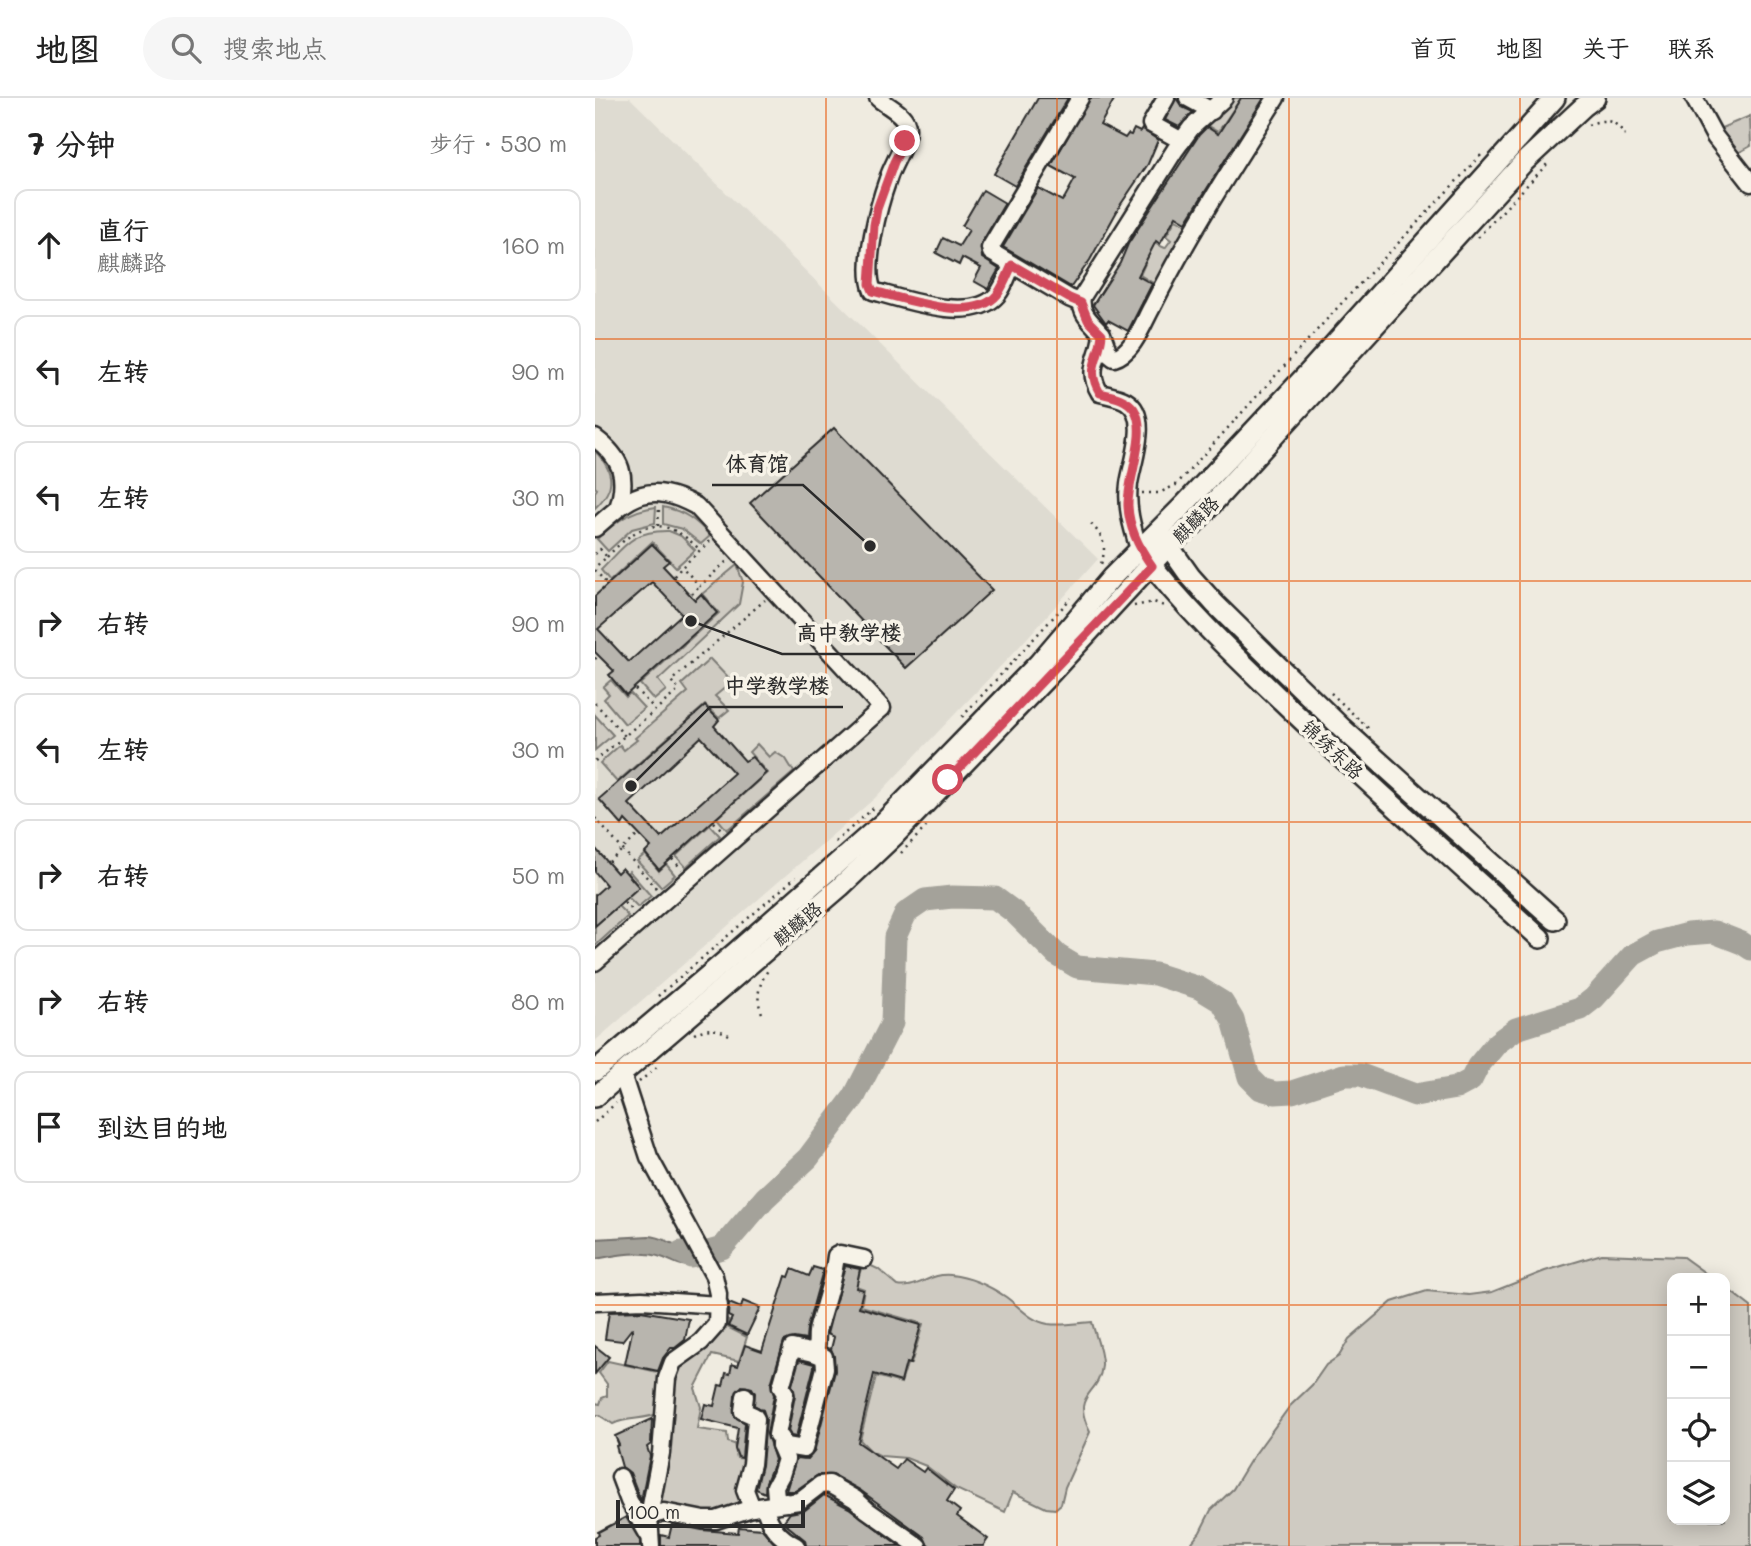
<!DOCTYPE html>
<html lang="zh">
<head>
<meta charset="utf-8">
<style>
  :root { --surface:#fff; --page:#f6f6f6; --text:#222; --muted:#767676; --line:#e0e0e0 }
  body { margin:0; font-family:Mali,"LXGW WenKai TC",sans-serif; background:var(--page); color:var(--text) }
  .controls { position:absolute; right:21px; bottom:21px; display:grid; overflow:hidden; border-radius:14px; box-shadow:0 4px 18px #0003 }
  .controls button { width:63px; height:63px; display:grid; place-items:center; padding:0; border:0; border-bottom:2px solid var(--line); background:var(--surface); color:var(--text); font:35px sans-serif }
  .scale { position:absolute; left:21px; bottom:18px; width:189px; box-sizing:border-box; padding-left:7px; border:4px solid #2b2b2b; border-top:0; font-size:19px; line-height:24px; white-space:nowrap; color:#2b2b2b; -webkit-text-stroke:5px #f7f3e8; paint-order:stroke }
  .stop { position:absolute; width:21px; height:21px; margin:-16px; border:5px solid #d1495b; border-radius:50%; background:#fff }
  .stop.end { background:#d1495b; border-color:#fff; box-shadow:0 2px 7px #0008 }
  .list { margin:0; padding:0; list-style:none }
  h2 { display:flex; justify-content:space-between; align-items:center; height:91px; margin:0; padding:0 28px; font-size:30px }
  h2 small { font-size:23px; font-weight:400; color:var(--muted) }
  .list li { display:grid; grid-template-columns:46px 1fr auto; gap:21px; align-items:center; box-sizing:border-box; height:112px; margin:0 14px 14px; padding:0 14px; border:2px solid var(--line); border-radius:14px }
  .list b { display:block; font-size:26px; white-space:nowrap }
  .list p { margin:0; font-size:23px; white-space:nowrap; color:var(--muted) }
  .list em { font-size:23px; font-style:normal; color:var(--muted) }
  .icon { flex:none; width:38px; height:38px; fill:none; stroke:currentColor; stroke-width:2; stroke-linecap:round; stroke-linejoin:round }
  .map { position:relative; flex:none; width:1156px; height:1448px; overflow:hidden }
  header { display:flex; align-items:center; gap:42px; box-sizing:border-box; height:98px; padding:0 35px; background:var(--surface); border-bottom:2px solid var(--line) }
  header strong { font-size:33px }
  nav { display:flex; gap:38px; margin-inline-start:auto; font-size:24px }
  .search { width:490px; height:63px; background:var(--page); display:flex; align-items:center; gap:18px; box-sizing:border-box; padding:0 24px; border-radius:38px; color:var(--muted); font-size:26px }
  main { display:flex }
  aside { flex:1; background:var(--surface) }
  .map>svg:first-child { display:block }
  .built { fill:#dedbd1 }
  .green { fill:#cfcbc2; stroke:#7d7b76; stroke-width:2 }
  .water { fill:#a4a29a; stroke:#74726e; stroke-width:2 }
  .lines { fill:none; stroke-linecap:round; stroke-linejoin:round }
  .river { stroke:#a4a29a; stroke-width:23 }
  .building { fill:#b8b5ae; stroke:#2b2b2b; stroke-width:2; fill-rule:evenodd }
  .minor-casing { stroke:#2b2b2b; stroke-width:21 }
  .major-casing { stroke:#2b2b2b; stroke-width:24 }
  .path { stroke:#2b2b2b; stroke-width:2.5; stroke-dasharray:2 5; stroke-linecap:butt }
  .minor { stroke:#f7f3e8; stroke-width:16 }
  .major { stroke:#f7f3e8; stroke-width:19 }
  .route { stroke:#d1495b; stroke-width:9 }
  .grid { fill:none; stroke:#e8590c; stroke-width:2; stroke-opacity:0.55 }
  .labels { text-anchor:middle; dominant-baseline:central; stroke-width:7; stroke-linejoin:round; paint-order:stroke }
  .street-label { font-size:19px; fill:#2b2b2b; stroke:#f7f3e8 }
  .leader { fill:none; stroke:#2b2b2b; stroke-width:2.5 }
  .callout-dot { fill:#2b2b2b; stroke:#f7f3e8; stroke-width:2.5 }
  .callout-label { font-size:21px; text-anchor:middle; font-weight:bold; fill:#2b2b2b; stroke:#f7f3e8; stroke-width:7; stroke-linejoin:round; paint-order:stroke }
</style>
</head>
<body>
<header>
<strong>地图</strong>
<div class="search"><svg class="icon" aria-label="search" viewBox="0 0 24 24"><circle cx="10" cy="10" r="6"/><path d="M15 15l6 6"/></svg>搜索地点</div>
<nav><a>首页</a><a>地图</a><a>关于</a><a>联系</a></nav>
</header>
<main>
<aside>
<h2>7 分钟<small>步行 · 530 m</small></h2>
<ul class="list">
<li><svg class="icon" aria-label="ahead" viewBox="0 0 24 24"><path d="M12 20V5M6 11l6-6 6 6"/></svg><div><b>直行</b><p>麒麟路</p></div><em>160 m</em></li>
<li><svg class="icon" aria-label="left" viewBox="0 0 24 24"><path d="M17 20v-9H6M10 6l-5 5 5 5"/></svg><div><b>左转</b></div><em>90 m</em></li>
<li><svg class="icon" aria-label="left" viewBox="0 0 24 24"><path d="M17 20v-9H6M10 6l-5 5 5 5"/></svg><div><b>左转</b></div><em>30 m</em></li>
<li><svg class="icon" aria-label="right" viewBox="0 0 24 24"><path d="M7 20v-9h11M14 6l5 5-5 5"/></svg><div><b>右转</b></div><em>90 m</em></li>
<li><svg class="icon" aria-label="left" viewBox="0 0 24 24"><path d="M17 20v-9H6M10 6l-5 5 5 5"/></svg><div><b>左转</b></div><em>30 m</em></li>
<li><svg class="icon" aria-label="right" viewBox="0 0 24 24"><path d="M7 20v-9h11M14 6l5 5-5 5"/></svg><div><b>右转</b></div><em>50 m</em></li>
<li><svg class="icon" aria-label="right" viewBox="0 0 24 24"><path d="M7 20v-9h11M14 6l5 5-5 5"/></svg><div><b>右转</b></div><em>80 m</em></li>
<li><svg class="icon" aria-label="arrive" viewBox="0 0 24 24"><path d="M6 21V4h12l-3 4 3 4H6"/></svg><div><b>到达目的地</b></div></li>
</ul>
</aside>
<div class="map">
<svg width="1156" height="1448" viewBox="0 0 1156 1448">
  <rect width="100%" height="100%" fill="#efebe0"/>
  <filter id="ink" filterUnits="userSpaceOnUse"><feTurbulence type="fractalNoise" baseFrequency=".0143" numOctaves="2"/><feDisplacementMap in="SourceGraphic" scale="14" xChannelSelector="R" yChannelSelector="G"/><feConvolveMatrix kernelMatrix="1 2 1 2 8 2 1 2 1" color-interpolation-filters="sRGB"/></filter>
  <g filter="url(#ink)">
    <path class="built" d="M0,0H35L503,461L423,550L280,700L0,943Z"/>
    <g class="green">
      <path d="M636,0H646L623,34L608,25Z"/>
      <path d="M1155,18L1156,48L1143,55L1124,31Z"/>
      <path d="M581,121L597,130L563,188L545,177L559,145L570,150L576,142L571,138Z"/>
      <path d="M0,353C20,374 21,390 0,410V394L2,391L0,389Z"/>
      <path d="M61,409L60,425L37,431L13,453L2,441C21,424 35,412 61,409Z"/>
      <path d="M68,409C89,413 101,422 115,438L106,446L87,431L68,426Z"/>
      <path d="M74,433L86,438L100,452L81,469L57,444L15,483L6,472C30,448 37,432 74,433Z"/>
      <path d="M142,467L148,484L144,506L63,582L71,592L59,602L45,586L124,515L107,496Z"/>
      <path d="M115,561L137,584L120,598L134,612L124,620L110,607L22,684L5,665L25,647L29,652L42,642L40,640L93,594L87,586Z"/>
      <path d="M16,582L31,599L35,595L49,610L30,626L9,601L14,596L8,589Z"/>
      <path d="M0,617L18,637L0,652Z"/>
      <path d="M162,646L174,659L180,654L191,661L199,674L132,732L122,720L172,675L154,654Z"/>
      <path d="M115,727L125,738L91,769L81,758Z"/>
      <path d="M50,756L64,773L71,766L80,777L66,789L42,763Z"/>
      <path d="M34,773L56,798L43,809L33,799L44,789L32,775Z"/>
      <path d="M23,808L33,818L0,848V828Z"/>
      <path d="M1007,1156L1088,1159L1117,1180H1077V1422H1130V1189L1156,1209V1448H594L605,1434L616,1412L638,1391L655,1363L695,1308L717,1287L731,1267L744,1258L754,1241L797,1204L832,1193L874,1197L897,1194L950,1173Z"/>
      <path d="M268,1164L283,1171L303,1188C321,1192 336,1174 356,1177C375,1179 396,1189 411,1199C425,1209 435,1223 453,1226C468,1228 482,1225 497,1224C500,1237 508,1255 507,1268C504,1299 475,1294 495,1334L470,1389L466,1406L460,1411L451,1410L418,1394L410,1414L361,1391L331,1368L311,1360L286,1358L276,1353L265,1342L281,1278L306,1285L312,1266H316L328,1226L266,1208L269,1191L261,1188Z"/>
      <path d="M125,1218L134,1222L132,1229L152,1239L144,1263L117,1257L100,1290L106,1309L102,1331L132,1335L133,1344L139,1346L142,1360L154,1361L152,1403L116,1420L58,1408L77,1275Z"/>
      <path d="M13,1263L72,1276L65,1315C51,1322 32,1319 18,1326L4,1317H0V1305L5,1306L7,1300L12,1298V1286L4,1275Z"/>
    </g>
    <path class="water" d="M54,1138C70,1138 82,1152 99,1151L105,1166C82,1173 75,1157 51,1156C34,1154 17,1158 0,1161V1141Z"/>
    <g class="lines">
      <path class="river" d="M86,1154L96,1159L127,1150L170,1100L213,1060L259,999L297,925L300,839L311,815L330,802L357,799L400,800L419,814L462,857L482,869L560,876L604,890L627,904L638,922L654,979L666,991L680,995L697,994L749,977H766L820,997L861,990L876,982L883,968L902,945L921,931L985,911L999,900L1038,857L1062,844L1092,836L1119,834L1147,845L1156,851"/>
    </g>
    <g class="building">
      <path d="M443,0H473L420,88L399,76Z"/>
      <path d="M495,0H520L505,27L530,40L533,36L536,37L539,31L545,34L547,31L563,42L553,66L526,106L495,162L476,189L408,149L443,90L467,103L470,99L480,81L456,68Z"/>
      <path d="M581,0L587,9L598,14L584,29L570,22Z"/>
      <path d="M646,0H669L591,124L581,118L565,146L561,143L543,178L557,186L533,233L513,222L511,225L498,207L525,165L533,146L604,37L612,29L623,36Z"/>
      <path d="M388,92L410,105L386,146L387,160L404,171L393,191L379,183L386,170L367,160L364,167L341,155L348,140L364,148L374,132L367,128Z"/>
      <path d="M239,330L397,492L311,570L155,405Z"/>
      <path d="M57,446L74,463L68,468L100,502L106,496L122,515L31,597L14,577L19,573L0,554V498ZM57,484L87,516L34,564L3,531Z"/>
      <path d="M110,608L124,622L119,628L150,663L157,659L171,675L64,772L50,755L56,749L30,722L27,727L4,701ZM106,639L139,675L66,740L34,706Z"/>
      <path d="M0,750L22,775L27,770L44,789L0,828V797L11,787L0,774Z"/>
      <path d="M250,1168L265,1171L261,1190L268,1192L264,1209L326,1227L315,1266L311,1265L306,1284L279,1276L263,1344L301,1371L309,1361L328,1374L331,1370L359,1392L352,1403L365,1413L362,1418L393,1441L388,1448H333L329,1439L265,1392L238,1377H223L200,1393H191L201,1360L213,1361L219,1354L240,1273L239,1258L236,1251L239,1239L232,1236Z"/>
      <path d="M218,1169L228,1172L212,1230L211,1242L199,1240L189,1243L176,1286L179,1297L172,1336L180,1362L171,1384L170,1395L161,1391L167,1367L171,1321L168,1312L159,1307L160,1295L157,1290L147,1288L140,1297L139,1317L150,1325L147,1360L143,1359L140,1351L143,1330L106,1321L110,1306L119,1308L124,1287L128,1288L131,1275L135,1276L137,1266L143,1268L150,1247L167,1253L191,1178L194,1179L197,1171L214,1178Z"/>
      <path d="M148,1203L165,1210L152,1237L133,1228L137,1220L133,1218L134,1205L146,1210Z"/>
      <path d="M46,1213L94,1221L90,1242L80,1250H76L68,1260L63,1273L30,1266L38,1229L27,1243L10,1241L14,1214Z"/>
      <path d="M0,1248L14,1259L0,1276Z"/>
      <path d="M204,1262L219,1266V1269L201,1339L196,1338L193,1333L200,1297L197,1287Z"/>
      <path d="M57,1321L56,1346L52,1349L55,1358L46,1403L35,1375L27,1369L21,1348L24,1347L20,1338Z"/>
      <path d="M229,1397L254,1410L305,1448H211L210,1442L188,1424L195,1415L210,1412Z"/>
      <path d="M31,1419L45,1443V1448H0V1439L4,1437L3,1434Z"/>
      <path d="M77,1426L107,1432L143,1435L144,1429L167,1431L182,1448H66V1437L74,1439Z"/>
    </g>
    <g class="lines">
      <g class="minor-casing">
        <g id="minor">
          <path d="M283,0C292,8 307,14 311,25C317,38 297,66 293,81C284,106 267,168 278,193C308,201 377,226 402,197C409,189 413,176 417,167"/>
          <path d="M485,0L395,150L396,154L474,200L486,205"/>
          <path d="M571,0L556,26L587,43"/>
          <path d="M593,0L617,13"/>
          <path d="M1099,0L1120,39L1156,85"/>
          <path d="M507,236L514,256L519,260C538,255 548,225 557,209C593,137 638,68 681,0"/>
          <path d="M0,340C27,360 33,379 23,410"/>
          <path d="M0,430C36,398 53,382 101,408L287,610L0,864"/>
          <path d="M544,451C537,429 531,409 534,386C537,364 556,318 531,303C524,299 514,297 505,295C490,270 505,261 507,236C497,224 484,216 487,199L580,52L596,30L629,0"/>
          <path d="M27,976L54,1059L119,1178L123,1196L122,1226L106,1244L78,1264L72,1280L66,1355L54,1418L56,1448"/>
          <path d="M1,1204L47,1202L124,1207"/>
          <path d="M150,1298L148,1313L159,1318L161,1321L157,1366L150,1392L157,1410"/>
          <path d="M185,1347L209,1351L230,1270L229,1259L219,1255"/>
          <path d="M25,1379L34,1403L53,1436"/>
          <path d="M192,1405L181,1400L180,1388L186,1377L191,1361L185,1347L186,1340L182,1337L190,1295L186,1289L197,1250L219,1255C224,1245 220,1238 223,1229C230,1205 238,1183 241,1158L245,1156L269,1161"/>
          <path d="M170,1410C175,1429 184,1439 201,1448"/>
          <path d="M54,1418L69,1414L109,1422H121L157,1410L204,1403L225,1387L234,1386L260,1401L272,1412L323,1448"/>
        </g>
      </g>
      <g class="major-casing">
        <g id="major">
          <path d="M566,437L595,478L620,506L679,564L747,630L960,822"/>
          <path d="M549,457C589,510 639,557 687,603C771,684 859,762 945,840"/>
          <path d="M0,973L141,854L289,724L443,566L517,479L589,407L714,274L960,0"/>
          <path d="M0,999L245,789L300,737L456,575L574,447L598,427L928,65L988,9L1000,0"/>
        </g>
      </g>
      <g class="path">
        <path d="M993,27C1010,20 1020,21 1030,37"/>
        <path d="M883,139L955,63"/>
        <path d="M547,395H564L581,387L744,208L889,54"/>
        <path d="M496,426C509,439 512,449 506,466"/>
        <path d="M63,428L64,411"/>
        <path d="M115,443L87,469L105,488L133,462"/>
        <path d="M0,456L5,451L12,459L0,469"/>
        <path d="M12,459C45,423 69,416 105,452"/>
        <path d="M0,472L12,486"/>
        <path d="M79,478L87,469"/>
        <path d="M97,496L104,488"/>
        <path d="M539,508L559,504L569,508"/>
        <path d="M0,561L3,558"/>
        <path d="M40,591L60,611"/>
        <path d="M736,595L774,631"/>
        <path d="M0,605L30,638"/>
        <path d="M367,619L476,500"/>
        <path d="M0,663L84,592L76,583L170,502"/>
        <path d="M0,720L62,791"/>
        <path d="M119,724L129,734"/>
        <path d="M240,744L282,707"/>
        <path d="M306,755L333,727"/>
        <path d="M77,761L87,771"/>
        <path d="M14,764L43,737"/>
        <path d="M29,804L37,812"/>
        <path d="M63,898L201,779"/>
        <path d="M167,915C160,899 164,886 173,872"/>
        <path d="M99,936C112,929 122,930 134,937"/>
        <path d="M44,984L63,968"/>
        <path d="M0,1024L21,1005"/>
      </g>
      <use href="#minor" class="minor"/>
      <use href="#major" class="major"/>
    </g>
  </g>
  <g class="lines" filter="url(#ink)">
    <path class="route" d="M310,43L299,64L282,111L279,127L275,186L278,193C308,200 378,226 402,197C408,189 413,176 417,167L474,200L486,205L493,222L507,236C505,261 490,270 505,295C517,298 531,300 539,311C554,333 532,381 533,408C534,430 544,450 557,468L353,682"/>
  </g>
  <path class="grid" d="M231,0V1448M462,0V1448M694,0V1448M925,0V1448M0,241H1156M0,483H1156M0,724H1156M0,965H1156M0,1207H1077M1130,1207H1156"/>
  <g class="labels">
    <g class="street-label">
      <text transform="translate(600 421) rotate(-45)">麒麟路</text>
      <text transform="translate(738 651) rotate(43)">锦绣东路</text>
      <text transform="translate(202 825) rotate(-40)">麒麟路</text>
    </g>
  </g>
  <path class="leader" d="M275 448L208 387H117M96 523L187 556H320M36 688L115 609H248"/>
  <g class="callout-dot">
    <circle cx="275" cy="448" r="7"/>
    <circle cx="96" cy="523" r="7"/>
    <circle cx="36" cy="688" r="7"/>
  </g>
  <g class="callout-label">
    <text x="162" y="373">体育馆</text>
    <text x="254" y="542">高中教学楼</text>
    <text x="182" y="595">中学教学楼</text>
  </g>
</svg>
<div class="controls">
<button>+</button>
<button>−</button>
<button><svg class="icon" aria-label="locate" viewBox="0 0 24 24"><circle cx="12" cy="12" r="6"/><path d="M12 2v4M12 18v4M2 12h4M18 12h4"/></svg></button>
<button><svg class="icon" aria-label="layers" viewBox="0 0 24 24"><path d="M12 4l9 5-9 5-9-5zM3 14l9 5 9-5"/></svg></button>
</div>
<div class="scale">100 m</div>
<div class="stop" style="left:353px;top:682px"></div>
<div class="stop end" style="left:310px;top:43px"></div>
</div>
</main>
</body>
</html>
